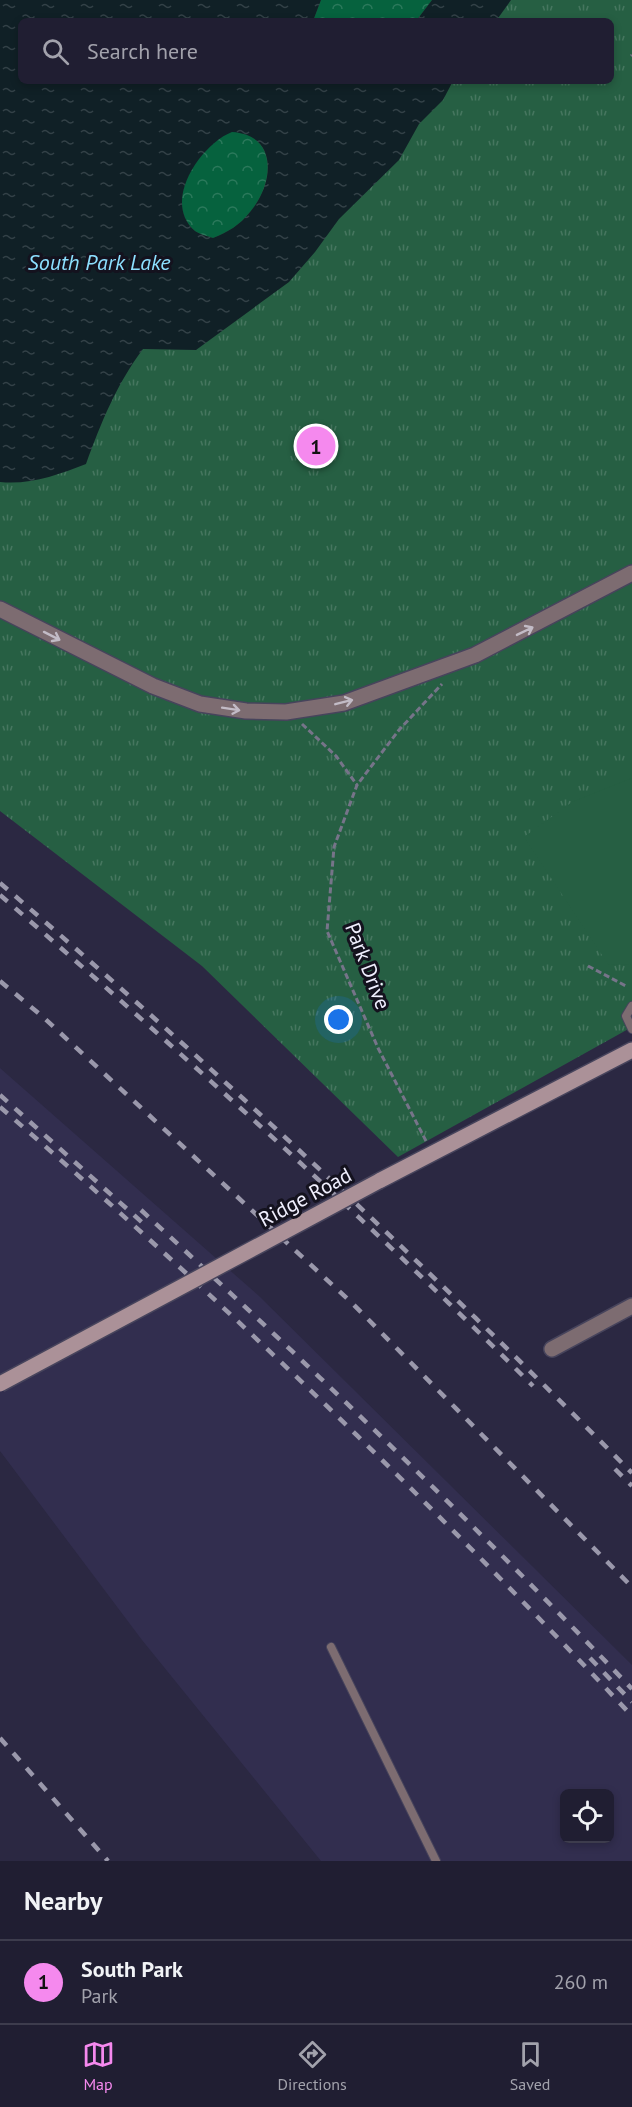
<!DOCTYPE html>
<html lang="en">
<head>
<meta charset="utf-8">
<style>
  :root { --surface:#201e32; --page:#28273a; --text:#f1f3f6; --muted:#a2a2ac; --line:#3d3c4d; --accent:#f589ee }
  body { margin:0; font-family:"PT Sans",sans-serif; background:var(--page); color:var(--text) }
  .controls { position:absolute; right:18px; bottom:18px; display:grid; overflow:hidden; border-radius:9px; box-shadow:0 3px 9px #0003 }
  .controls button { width:54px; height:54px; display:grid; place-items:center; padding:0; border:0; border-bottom:2px solid var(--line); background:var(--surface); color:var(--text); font:30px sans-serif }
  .you { position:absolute; left:339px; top:1020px; width:21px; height:21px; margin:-15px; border:4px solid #fff; border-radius:50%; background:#1a73e8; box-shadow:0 0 0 9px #1a73e833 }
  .badge { display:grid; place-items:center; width:39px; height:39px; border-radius:50%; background:var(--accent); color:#111; font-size:20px; font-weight:700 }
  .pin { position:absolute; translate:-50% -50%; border:3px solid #fff; box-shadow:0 2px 6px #0006 }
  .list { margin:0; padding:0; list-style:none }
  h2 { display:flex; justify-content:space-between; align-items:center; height:78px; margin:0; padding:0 24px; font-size:26px }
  h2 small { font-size:20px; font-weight:400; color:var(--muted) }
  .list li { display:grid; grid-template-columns:39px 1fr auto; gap:18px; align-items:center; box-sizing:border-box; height:84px; padding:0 24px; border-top:2px solid var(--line) }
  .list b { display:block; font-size:22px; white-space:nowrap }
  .list p { margin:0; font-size:20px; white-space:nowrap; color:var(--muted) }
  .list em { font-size:20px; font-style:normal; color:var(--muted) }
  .icon { flex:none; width:33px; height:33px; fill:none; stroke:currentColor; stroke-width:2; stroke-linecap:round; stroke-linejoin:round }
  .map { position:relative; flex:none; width:632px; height:1861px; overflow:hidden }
  .search { position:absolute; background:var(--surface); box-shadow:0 3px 9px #0003; left:18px; right:18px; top:18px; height:66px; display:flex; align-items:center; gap:15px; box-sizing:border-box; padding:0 21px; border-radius:9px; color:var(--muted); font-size:22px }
  .sheet { height:162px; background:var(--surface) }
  nav { display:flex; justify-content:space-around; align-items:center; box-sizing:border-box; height:84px; border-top:2px solid var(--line); background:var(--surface); font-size:16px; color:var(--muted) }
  nav a { display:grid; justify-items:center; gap:3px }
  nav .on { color:var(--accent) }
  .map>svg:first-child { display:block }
  .built { fill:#322e4f; fill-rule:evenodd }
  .grass { fill:url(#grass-tufts); fill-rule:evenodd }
  .forest { fill:url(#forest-crowns) }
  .pitch { fill:#265f43 }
  .water { fill:url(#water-ripples); fill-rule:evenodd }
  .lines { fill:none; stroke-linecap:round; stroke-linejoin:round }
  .service-casing { stroke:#47445c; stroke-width:10 }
  .minor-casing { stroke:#47445c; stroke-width:18 }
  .secondary-casing { stroke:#47445c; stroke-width:18 }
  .path { stroke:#767489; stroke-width:3; stroke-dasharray:6 3; stroke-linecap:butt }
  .service { stroke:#7d6c71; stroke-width:8 }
  .minor { stroke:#7d6c71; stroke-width:15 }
  .secondary { stroke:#ab9198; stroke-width:15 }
  .rail { stroke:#9a98ab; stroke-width:4.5; stroke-dasharray:10 10; stroke-linecap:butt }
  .secondary-bridge-casing { stroke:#47445c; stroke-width:18; stroke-linecap:butt }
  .secondary-bridge { stroke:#ab9198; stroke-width:15 }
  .oneway { stroke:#c2bbc6 }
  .labels { text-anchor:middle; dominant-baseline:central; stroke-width:6; stroke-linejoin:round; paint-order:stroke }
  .street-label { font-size:21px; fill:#f0effe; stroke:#14121e }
  .water-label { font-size:22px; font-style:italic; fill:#8cdffe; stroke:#14121e }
</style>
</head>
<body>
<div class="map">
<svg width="632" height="1861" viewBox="0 0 632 1861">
  <defs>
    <pattern id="grass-tufts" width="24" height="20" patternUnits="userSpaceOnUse" patternTransform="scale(1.5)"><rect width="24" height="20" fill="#265f43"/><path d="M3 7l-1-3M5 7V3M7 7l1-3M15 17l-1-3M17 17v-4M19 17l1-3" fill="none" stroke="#46765f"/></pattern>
    <pattern id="forest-crowns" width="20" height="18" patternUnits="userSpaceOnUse" patternTransform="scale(1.5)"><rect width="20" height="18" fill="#06623e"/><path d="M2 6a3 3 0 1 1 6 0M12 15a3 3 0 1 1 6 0" fill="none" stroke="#2b795b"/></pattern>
    <pattern id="water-ripples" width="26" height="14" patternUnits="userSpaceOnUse" patternTransform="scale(1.5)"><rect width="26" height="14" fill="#102026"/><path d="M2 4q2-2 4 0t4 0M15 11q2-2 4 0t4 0" fill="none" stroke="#334147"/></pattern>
  </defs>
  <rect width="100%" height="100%" fill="#2b2842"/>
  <path class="built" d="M0,1068L259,1296L632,1665V1861H321L142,1640L0,1451ZM564,1794H610V1838H564Z"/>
  <path class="grass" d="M0,0H632V1027L398,1157L202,966L0,811ZM21,21H611V81H21Z"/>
  <g class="forest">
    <path d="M321,0H432L416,21H313Z"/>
    <path d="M232,131C278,135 274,184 250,212C240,225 228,232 213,238C208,236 199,234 195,231C161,202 200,144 232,131Z"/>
  </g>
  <path class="pitch" d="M632,778V965L608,964L524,837L572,802Z"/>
  <g class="water">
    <path d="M0,0H321L313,21H21V81H453L443,100L419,124L399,160L339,219L315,252L289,282L196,350L143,349C116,385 101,423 86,464C58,475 30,485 0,482ZM232,132C279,135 274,184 250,212C240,225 228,232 213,238C207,236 199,234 195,231C161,202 201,144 232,132Z"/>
    <path d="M432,0H511L496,21H416Z"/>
  </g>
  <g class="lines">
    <g class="service-casing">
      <g id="service">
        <path d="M632,1006L626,1016L632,1029"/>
        <path d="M331,1647L436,1861"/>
      </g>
    </g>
    <g class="minor-casing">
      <g id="minor">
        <path d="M0,609L153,686L200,704L246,711L286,712L344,703L475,655L632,573"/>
        <path d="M552,1349L632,1306"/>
      </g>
    </g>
    <g class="secondary-casing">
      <path id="secondary" d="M379,1181L632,1050"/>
    </g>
    <g class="path">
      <path d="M631,56L632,55"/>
      <path d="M302,724L336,756L357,785"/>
      <path d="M588,966L626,986"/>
      <path d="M426,1141L378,1048L327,931L334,847L357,785L399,730L442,684"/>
    </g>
    <use href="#service" class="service"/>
    <use href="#minor" class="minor"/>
    <use href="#secondary" class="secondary"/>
    <g class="rail">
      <path d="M0,883C219,1071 429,1268 632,1473"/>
      <path d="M0,895C182,1053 362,1215 533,1386"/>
      <path d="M0,981L43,1017L352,1303L632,1587"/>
      <path d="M0,1095L145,1225"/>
      <path d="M0,1107C221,1298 432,1503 632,1716"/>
      <path d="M141,1210C309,1365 474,1523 632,1689"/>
      <path d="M615,1469L632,1486"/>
      <path d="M590,1658L632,1702"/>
      <path d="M0,1738L108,1861"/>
    </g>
    <g class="secondary-bridge-casing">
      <path id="secondary-bridge" d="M0,1384L379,1181"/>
    </g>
    <use href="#secondary-bridge" class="secondary-bridge"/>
  </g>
  <defs><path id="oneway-shaft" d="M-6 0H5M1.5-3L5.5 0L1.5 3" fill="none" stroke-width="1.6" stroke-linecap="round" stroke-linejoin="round" transform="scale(1.5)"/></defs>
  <g class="oneway">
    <use href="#oneway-shaft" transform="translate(525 631) rotate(-26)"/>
    <use href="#oneway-shaft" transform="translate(52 636) rotate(27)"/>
    <use href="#oneway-shaft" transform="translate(344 702) rotate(-14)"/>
    <use href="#oneway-shaft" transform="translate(231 709) rotate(9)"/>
  </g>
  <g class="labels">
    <g class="street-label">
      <text transform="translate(368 966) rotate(69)">Park Drive</text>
      <text transform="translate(305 1197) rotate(-28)">Ridge Road</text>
    </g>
    <g class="water-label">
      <text x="99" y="262">South Park Lake</text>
    </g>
  </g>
</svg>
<div class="controls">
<button><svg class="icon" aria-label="locate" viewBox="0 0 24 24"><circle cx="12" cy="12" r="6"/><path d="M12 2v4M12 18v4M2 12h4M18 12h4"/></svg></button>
</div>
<div class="you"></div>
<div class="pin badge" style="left:316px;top:446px">1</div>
<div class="search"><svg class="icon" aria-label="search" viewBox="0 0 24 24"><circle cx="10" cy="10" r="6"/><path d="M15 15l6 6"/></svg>Search here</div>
</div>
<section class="sheet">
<h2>Nearby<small></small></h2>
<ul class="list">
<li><span class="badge">1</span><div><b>South Park</b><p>Park</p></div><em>260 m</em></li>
</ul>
</section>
<nav>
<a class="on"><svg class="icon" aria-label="map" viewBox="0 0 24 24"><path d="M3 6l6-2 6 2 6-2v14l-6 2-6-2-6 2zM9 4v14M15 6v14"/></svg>Map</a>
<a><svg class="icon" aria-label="directions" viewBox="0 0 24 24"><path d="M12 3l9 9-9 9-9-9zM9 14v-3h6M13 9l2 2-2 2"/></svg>Directions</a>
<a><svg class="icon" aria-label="saved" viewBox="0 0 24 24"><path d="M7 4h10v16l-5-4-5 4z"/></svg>Saved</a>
</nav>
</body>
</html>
